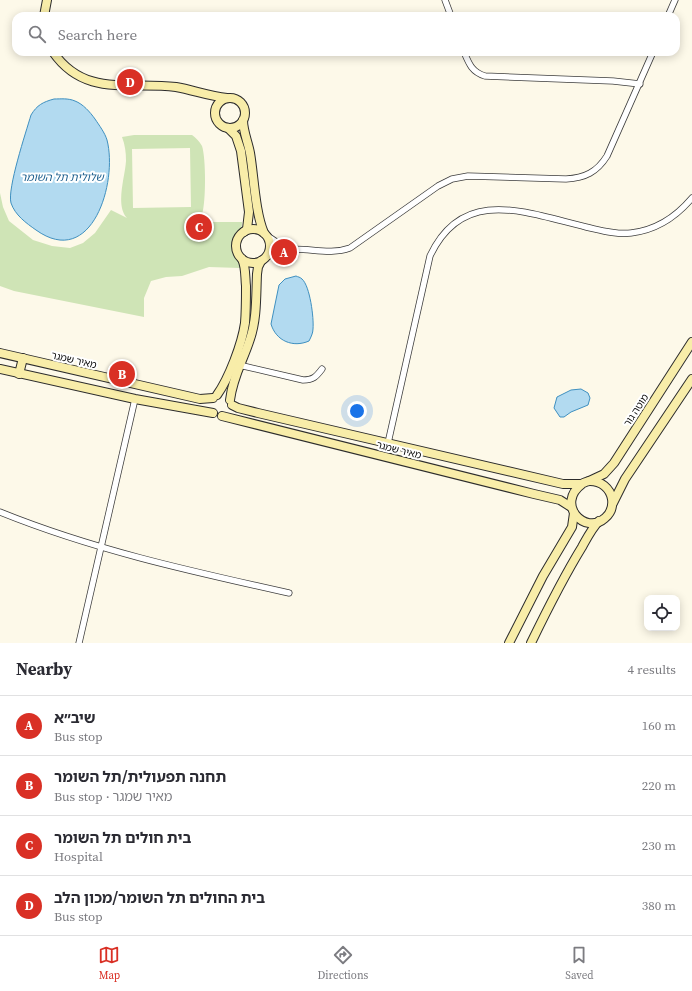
<!DOCTYPE html>
<html lang="en">
<head>
<meta charset="utf-8">
<style>
  :root { --surface:#fff; --page:#f7f7f7; --text:#2b2b33; --muted:#7c7c81; --line:#e1e1e2; --accent:#d93025 }
  body { margin:0; font-family:"Source Serif 4","Noto Sans Hebrew",serif; background:var(--page); color:var(--text) }
  .controls { position:absolute; right:12px; bottom:12px; display:grid; overflow:hidden; border-radius:8px; box-shadow:0 2px 10px #0003 }
  .controls button { width:36px; height:36px; display:grid; place-items:center; padding:0; border:0; border-bottom:1px solid var(--line); background:var(--surface); color:var(--text); font:20px sans-serif }
  .you { position:absolute; left:357px; top:411px; width:14px; height:14px; margin:-10px; border:3px solid #fff; border-radius:50%; background:#1a73e8; box-shadow:0 0 0 6px #1a73e833 }
  .badge { display:grid; place-items:center; width:26px; height:26px; border-radius:50%; background:var(--accent); color:#fff; font-size:13px; font-weight:700 }
  .pin { position:absolute; translate:-50% -50%; border:2px solid #fff; box-shadow:0 1px 4px #0006 }
  .list { margin:0; padding:0; list-style:none }
  h2 { display:flex; justify-content:space-between; align-items:center; height:52px; margin:0; padding:0 16px; font-size:17px }
  h2 small { font-size:13px; font-weight:400; color:var(--muted) }
  .list li { display:grid; grid-template-columns:26px 1fr auto; gap:12px; align-items:center; box-sizing:border-box; height:60px; padding:0 16px; border-top:1px solid var(--line) }
  .list b { display:block; font-size:15px; white-space:nowrap }
  .list p { margin:0; font-size:13px; white-space:nowrap; color:var(--muted) }
  .list em { font-size:13px; font-style:normal; color:var(--muted) }
  .icon { flex:none; width:22px; height:22px; fill:none; stroke:currentColor; stroke-width:2; stroke-linecap:round; stroke-linejoin:round }
  .map { position:relative; flex:none; width:692px; height:643px; overflow:hidden }
  .search { position:absolute; background:var(--surface); box-shadow:0 2px 10px #0003; left:12px; right:12px; top:12px; height:44px; display:flex; align-items:center; gap:10px; box-sizing:border-box; padding:0 14px; border-radius:12px; color:var(--muted); font-size:15px }
  .sheet { height:292px; background:var(--surface) }
  nav { display:flex; justify-content:space-around; align-items:center; box-sizing:border-box; height:56px; border-top:1px solid var(--line); background:var(--surface); font-size:11px; color:var(--muted) }
  nav a { display:grid; justify-items:center; gap:2px }
  nav .on { color:var(--accent) }
  .map>svg:first-child { display:block }
  .green { fill:#cfe4b6; fill-rule:evenodd }
  .water { fill:#b2daf0; stroke:#3f90c0 }
  .lines { fill:none; stroke-linecap:round; stroke-linejoin:round }
  .street-casing { stroke:#3d3d3d; stroke-width:7 }
  .secondary-casing { stroke:#2c2c2c; stroke-width:10 }
  .street { stroke:#fff; stroke-width:5.5 }
  .secondary { stroke:#f8eda9; stroke-width:8 }
  .labels { text-anchor:middle; dominant-baseline:central; stroke-width:4; stroke-linejoin:round; paint-order:stroke }
  .street-label { font-size:10px; fill:#0a0a0a; stroke:#fff }
  .water-label { font-size:11px; font-style:italic; fill:#20618f; stroke:#fff }
</style>
</head>
<body>
<div class="map">
<svg width="692" height="643" viewBox="0 0 692 643">
  <rect width="100%" height="100%" fill="#fdf9e9"/>
  <path class="green" d="M134,135H192C196,138 199,141 202,146C206,158 206,202 202,214C201,217 199,219 197,222H242L240,268L209,267L182,276L166,277L151,281L144,298V317L14,291L0,286V193L3,207L9,221L33,240L52,246L70,248L83,243L95,233L111,210L127,218C115,206 125,177 126,161C126,152 125,145 122,137ZM190,148L191,207L133,208L132,149Z"/>
  <g class="water">
    <path d="M54,99C61,99 68,98 75,101C83,104 90,112 95,119C99,125 105,133 107,140C118,182 92,270 36,230C26,223 15,215 11,203C7,189 26,132 31,115C37,105 43,102 54,99Z"/>
    <path d="M296,276C298,277 300,277 302,279C310,286 314,318 313,329C313,333 311,337 309,341C293,348 276,341 271,324L279,285L285,279Z"/>
    <path d="M581,389L588,393L590,398L588,405L571,412L564,417H560L554,408L557,397L571,390Z"/>
  </g>
  <g class="lines">
    <g class="street-casing">
      <g id="street">
        <path d="M445,0L451,16"/>
        <path d="M668,16L675,0"/>
        <path d="M464,52C469,64 472,72 485,76L613,81L640,84"/>
        <path d="M266,235L278,243L290,248"/>
        <path d="M267,257C294,240 322,258 350,248L438,186L452,179L468,176L566,179C585,178 597,172 607,156L653,52"/>
        <path d="M239,365L303,380C313,380 316,377 322,369"/>
        <path d="M388,443L430,256C463,185 527,213 586,227C600,230 616,235 631,233C657,230 676,217 692,198"/>
        <path d="M0,512C94,550 190,571 289,593"/>
        <path d="M79,643L135,399"/>
      </g>
    </g>
    <g class="secondary-casing">
      <g id="secondary">
        <path d="M44,16L47,0"/>
        <path d="M53,52C85,98 129,81 176,87C193,90 209,96 227,98"/>
        <circle cx="230" cy="113" r="15"/>
        <path d="M243,120C243,131 248,142 250,153C254,176 255,212 264,233"/>
        <path d="M228,128L236,136L241,151L249,212L247,229L244,232"/>
        <circle cx="253" cy="246" r="17"/>
        <path d="M0,353L200,399L213,398"/>
        <path d="M0,369L135,399L213,413"/>
        <path d="M19,374L23,358"/>
        <path d="M217,395C229,378 242,344 245,323C246,311 246,298 246,286C245,277 246,267 242,259"/>
        <path d="M230,400C233,376 243,361 250,339C257,319 256,296 257,274L258,267L261,261"/>
        <path d="M232,405L238,408L258,413L563,484C569,484 575,484 581,484C584,483 587,481 590,481C601,481 610,488 612,499C613,506 611,513 605,518C585,536 555,504 582,484"/>
        <path d="M222,416L534,494L560,500L571,507"/>
        <path d="M589,481L604,474L614,463L692,342"/>
        <path d="M613,503L625,479L692,379"/>
        <path d="M509,643L543,576L572,527L574,513"/>
        <path d="M531,643C547,610 563,578 582,547C587,538 592,528 599,521"/>
      </g>
    </g>
    <use href="#street" class="street"/>
    <use href="#secondary" class="secondary"/>
  </g>
  <g class="labels">
    <g class="street-label">
      <text transform="translate(74 360) rotate(13)">מאיר שמגר</text>
      <text transform="translate(636 410) rotate(-57)">מוטה גור</text>
      <text transform="translate(399 450) rotate(14)">מאיר שמגר</text>
    </g>
    <g class="water-label">
      <text x="62" y="177">שלולית תל השומר</text>
    </g>
  </g>
</svg>
<div class="controls">
<button><svg class="icon" aria-label="locate" viewBox="0 0 24 24"><circle cx="12" cy="12" r="6"/><path d="M12 2v4M12 18v4M2 12h4M18 12h4"/></svg></button>
</div>
<div class="you"></div>
<div class="pin badge" style="left:284px;top:252px">A</div>
<div class="pin badge" style="left:122px;top:374px">B</div>
<div class="pin badge" style="left:199px;top:227px">C</div>
<div class="pin badge" style="left:130px;top:82px">D</div>
<div class="search"><svg class="icon" aria-label="search" viewBox="0 0 24 24"><circle cx="10" cy="10" r="6"/><path d="M15 15l6 6"/></svg>Search here</div>
</div>
<section class="sheet">
<h2>Nearby<small>4 results</small></h2>
<ul class="list">
<li><span class="badge">A</span><div><b>שיב״א</b><p>Bus stop</p></div><em>160 m</em></li>
<li><span class="badge">B</span><div><b>תחנה תפעולית/תל השומר</b><p>Bus stop · מאיר שמגר</p></div><em>220 m</em></li>
<li><span class="badge">C</span><div><b>בית חולים תל השומר</b><p>Hospital</p></div><em>230 m</em></li>
<li><span class="badge">D</span><div><b>בית החולים תל השומר/מכון הלב</b><p>Bus stop</p></div><em>380 m</em></li>
</ul>
</section>
<nav>
<a class="on"><svg class="icon" aria-label="map" viewBox="0 0 24 24"><path d="M3 6l6-2 6 2 6-2v14l-6 2-6-2-6 2zM9 4v14M15 6v14"/></svg>Map</a>
<a><svg class="icon" aria-label="directions" viewBox="0 0 24 24"><path d="M12 3l9 9-9 9-9-9zM9 14v-3h6M13 9l2 2-2 2"/></svg>Directions</a>
<a><svg class="icon" aria-label="saved" viewBox="0 0 24 24"><path d="M7 4h10v16l-5-4-5 4z"/></svg>Saved</a>
</nav>
</body>
</html>
